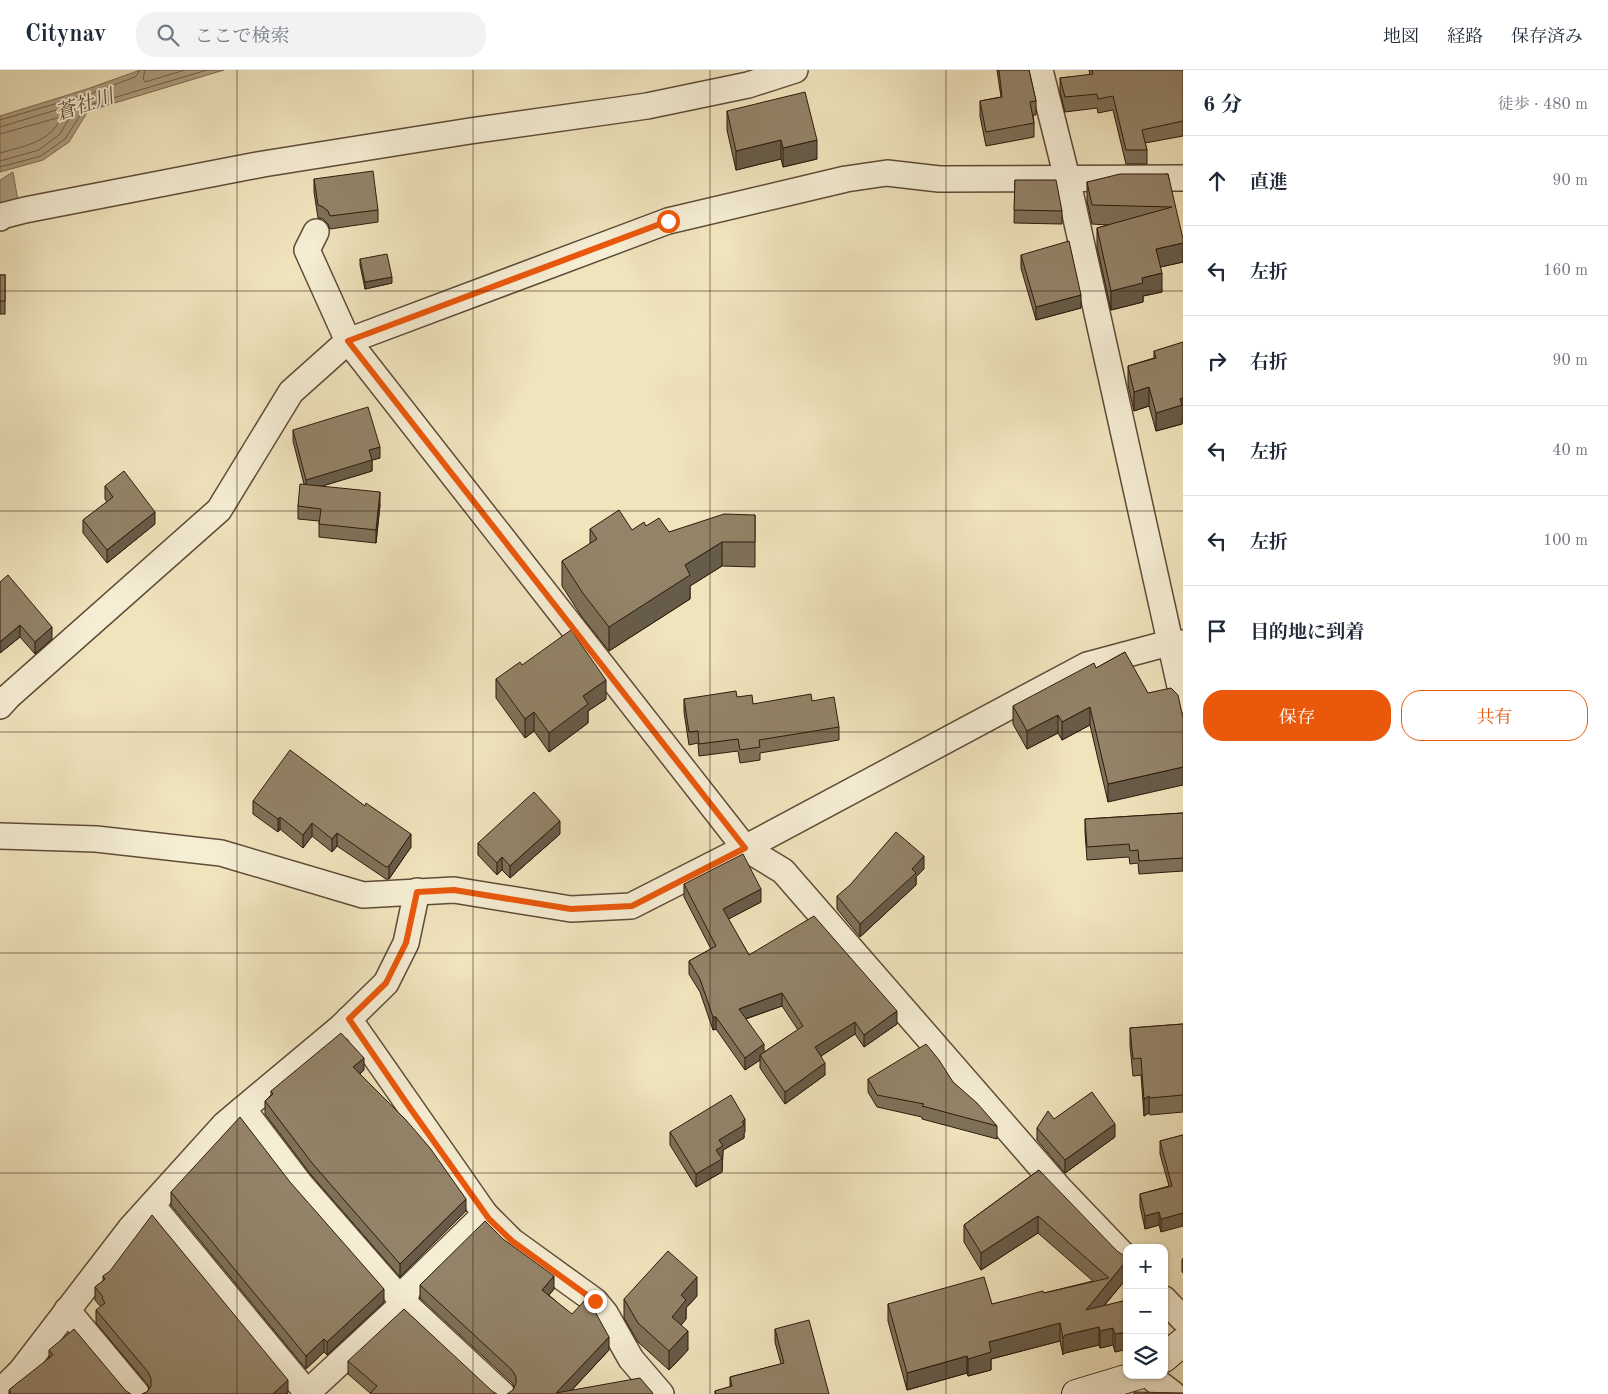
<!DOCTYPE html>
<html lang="ja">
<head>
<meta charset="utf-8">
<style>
  :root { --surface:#fff; --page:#f2f2f3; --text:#1f2937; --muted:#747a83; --line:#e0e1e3; --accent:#ea580c }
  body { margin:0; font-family:"Old Standard TT","Noto Serif JP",serif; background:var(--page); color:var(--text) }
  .controls { position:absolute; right:15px; bottom:15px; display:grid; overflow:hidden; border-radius:10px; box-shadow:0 1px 4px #0004 }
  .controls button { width:45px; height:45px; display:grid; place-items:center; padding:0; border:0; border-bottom:1px solid var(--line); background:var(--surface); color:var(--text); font:25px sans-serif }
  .stop { position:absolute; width:15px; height:15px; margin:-11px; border:4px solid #ea580c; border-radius:50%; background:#fff }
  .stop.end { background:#ea580c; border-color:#fff; box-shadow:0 1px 5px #0008 }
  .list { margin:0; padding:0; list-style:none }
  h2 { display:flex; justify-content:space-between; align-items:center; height:65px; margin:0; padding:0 20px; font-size:21px }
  h2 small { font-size:16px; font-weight:400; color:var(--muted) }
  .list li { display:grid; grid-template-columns:32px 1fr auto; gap:15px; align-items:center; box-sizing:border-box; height:90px; padding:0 20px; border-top:1px solid var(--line) }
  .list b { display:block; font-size:19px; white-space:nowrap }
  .list em { font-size:16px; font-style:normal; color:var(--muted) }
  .actions { display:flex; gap:10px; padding:15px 20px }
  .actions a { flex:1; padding:11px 0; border:1px solid var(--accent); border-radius:20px; text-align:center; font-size:18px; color:var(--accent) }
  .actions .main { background:var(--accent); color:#fff }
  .icon { flex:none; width:28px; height:28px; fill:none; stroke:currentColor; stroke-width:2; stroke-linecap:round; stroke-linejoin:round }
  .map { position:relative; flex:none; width:1183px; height:1324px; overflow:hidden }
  header { display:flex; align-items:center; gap:30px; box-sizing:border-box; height:70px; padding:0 25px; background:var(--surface); border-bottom:1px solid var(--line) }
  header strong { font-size:24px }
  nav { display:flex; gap:28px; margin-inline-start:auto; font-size:18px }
  .search { width:350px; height:45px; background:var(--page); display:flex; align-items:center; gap:12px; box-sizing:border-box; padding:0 18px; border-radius:20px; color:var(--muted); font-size:19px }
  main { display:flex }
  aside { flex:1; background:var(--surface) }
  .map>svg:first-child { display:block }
  .water { fill:#ae9f81; stroke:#7b6a52 }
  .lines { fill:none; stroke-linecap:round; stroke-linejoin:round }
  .shore { stroke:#6e5c46; stroke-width:1 }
  .street-casing { stroke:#5f4c38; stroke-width:28 }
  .secondary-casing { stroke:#2f1a0c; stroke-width:30 }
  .street { stroke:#f5edd4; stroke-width:25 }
  .secondary { stroke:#f5edd4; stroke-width:28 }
  .wall { fill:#7e7159; stroke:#2f1a0c; fill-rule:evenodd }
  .shaded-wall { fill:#675c49; stroke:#2f1a0c }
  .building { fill:#938368; stroke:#2f1a0c }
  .route { stroke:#ea580c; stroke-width:6 }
  .grid { fill:none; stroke:#2f1a0c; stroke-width:1; stroke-opacity:0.55 }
  .labels { text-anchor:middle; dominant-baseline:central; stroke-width:4; stroke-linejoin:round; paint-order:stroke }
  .water-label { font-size:20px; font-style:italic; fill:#624f3b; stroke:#f5edd4 }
</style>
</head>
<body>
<header>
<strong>Citynav</strong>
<div class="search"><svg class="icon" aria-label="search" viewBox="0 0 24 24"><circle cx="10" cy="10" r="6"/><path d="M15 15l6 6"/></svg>ここで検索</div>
<nav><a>地図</a><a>経路</a><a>保存済み</a></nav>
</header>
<main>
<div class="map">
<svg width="1183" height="1324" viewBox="0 0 1183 1324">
  <rect width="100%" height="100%" fill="#f0e4bd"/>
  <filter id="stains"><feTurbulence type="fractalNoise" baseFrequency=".004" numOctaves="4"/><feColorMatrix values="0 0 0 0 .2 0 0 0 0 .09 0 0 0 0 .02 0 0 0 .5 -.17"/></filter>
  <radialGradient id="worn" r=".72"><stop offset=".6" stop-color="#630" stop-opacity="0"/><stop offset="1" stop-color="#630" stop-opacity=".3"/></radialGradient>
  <g class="water">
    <path d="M140,0H224L88,41L69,72L43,90L0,102V46L90,18Z"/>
    <path d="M13,102L18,131L0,142V110Z"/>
  </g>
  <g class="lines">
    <g class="shore">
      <path d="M145,0L143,9L145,12L185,0"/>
      <path d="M0,50L92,23L135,7L138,4L139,0"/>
      <path d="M0,57L73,35L76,36L60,64L39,80L0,91"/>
      <path d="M0,64L57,48L60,49C51,72 21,77 0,83"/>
      <path d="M0,97L41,86L65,69L86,36L207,0"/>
    </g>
    <g class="street-casing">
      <g id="street">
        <path d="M1040,0L1067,108L1183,630"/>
        <path d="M0,148L2,146L25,140L263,94L470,61L647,36L748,15L795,0"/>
        <path d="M316,162L307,180L348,271L745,778L783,801L1060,1119L1127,1189"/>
        <path d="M0,636L9,626L219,440L291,322L348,271L668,151L846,109L887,103L939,109L1183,108"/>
        <path d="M0,766L96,769L221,783L363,825L454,820L571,839L631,836L745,778L1087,595L1169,573H1183"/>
        <path d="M349,949L485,1144L512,1171L595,1231L605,1243L631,1289L661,1324"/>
        <path d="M243,1039L301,1115L404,1233L502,1324"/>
        <path d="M152,1135L308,1324"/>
        <path d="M1164,1229L1183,1249"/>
        <path d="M67,1240L137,1324"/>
        <path d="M1148,1305L1173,1324"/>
        <path d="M0,1322L21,1301L130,1159L225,1054L341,957L386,913L406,873L417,821"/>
        <path d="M307,1323L404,1233L408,1219L485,1144"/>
      </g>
    </g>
    <g class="secondary-casing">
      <g id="secondary">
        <path d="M1164,1288L1183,1272"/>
        <path d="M1076,1324L1139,1305"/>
      </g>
    </g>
    <use href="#street" class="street"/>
    <use href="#secondary" class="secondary"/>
  </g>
  <g class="wall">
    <path d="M997,0H1029L1036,31V45H1033L1034,53V67L986,76L980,46V31L1001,27Z"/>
    <path d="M1089,0H1183V66L1145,73L1147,80V94H1126L1113,40L1098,43L1097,38L1065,42L1060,22V8L1090,5Z"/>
    <path d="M727,41L817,89L783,97L781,89L736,100L727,60Z"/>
    <path d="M1168,104L1183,192L1160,197L1162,222L1143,226V232L1111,240L1097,177V158L1108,155L1092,154L1087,131V112Z"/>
    <path d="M314,109L378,140V152L330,159L328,154L323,149L318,148L314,122Z"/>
    <path d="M1015,110L1062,141V154L1014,153Z"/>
    <path d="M1021,185L1081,238L1036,250L1021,198Z"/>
    <path d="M360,189L392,213L365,219L360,195Z"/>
    <rect x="0" y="205" width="5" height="39"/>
    <path d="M1154,281L1182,348V354L1156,361L1149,336L1134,341L1128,315V296L1154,288Z"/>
    <path d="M293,360L380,388L372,390V401L322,416L380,435L376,473L319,467V451L298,449V436L304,414L293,371Z"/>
    <path d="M105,416L155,454L107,493L83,463V450L107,432L105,429Z"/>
    <path d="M755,445V497L722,496L690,516V529L609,581L582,547L562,516V491L590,474V459L632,460L646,456L669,462Z"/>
    <path d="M0,512L52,569L35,584L20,567L0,583Z"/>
    <path d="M1125,582L1108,732L1090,655L1062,670L1058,663L1027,679L1013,654V636L1096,598Z"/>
    <path d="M496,609L606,629L588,641V653L549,682L534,661L525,668L496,628Z"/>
    <path d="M737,627L753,634L812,631L839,657V670L760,683V690L740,693L738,681L699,686L698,673L689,675L684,642V629Z"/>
    <path d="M253,731L411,777L389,809H386L337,776L332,782L312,766L303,778L280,759L278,762L253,744Z"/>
    <path d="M1183,743V801L1139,804L1138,793L1130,794L1129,787L1087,790L1085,762V749Z"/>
    <path d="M560,764L510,808L502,800L497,805L478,785V773Z"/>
    <path d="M924,799L916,807V815L860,867L837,839V826Z"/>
    <path d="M684,814L761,832L728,849L749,885L897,954L864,977L855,964L821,986L825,1005L785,1034L760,998V990L745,1000L716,959L713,960L700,922L689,904V891L711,879L684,827ZM782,936L798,960L764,982L746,949Z"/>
    <path d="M1183,954V1042L1150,1045L1149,1043L1144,1046L1141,1005L1133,1006L1130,975V958Z"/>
    <path d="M364,1000L360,1004L466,1141L400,1207L312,1106L265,1044V1031L271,1025V1021Z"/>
    <path d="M868,1009L953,1012L997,1056V1069L922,1049V1047L877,1037L868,1022Z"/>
    <path d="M1054,1049L1115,1067L1065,1103L1037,1070V1058Z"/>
    <path d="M670,1062H745L744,1063V1068L723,1080L722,1102L696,1117L670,1075Z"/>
    <path d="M1183,1065L1161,1162L1159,1155L1145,1159L1140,1136V1124L1169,1116L1160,1084V1071Z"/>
    <path d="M1039,1100L1127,1208L1104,1236L1127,1230V1279L1115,1282L1113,1275L1100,1278L1099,1275L1065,1283L1063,1285L1060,1271L991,1289V1300L968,1306L967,1303L907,1320L888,1251V1234H992L1044,1223L1093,1211L1038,1163L981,1200L964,1172V1155Z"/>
    <path d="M171,1122L384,1232L327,1285L324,1282L306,1299L171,1135Z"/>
    <path d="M1183,1188V1203L1182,1202V1190Z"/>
    <path d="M103,1206L288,1323L287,1324H142L147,1322L149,1318L148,1315L96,1253V1240L101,1237L95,1230V1217L103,1211Z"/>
    <path d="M420,1215L554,1219L549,1225L609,1280L572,1320L652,1322L513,1320L514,1317L512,1313L420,1228Z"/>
    <path d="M697,1226L686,1238V1249L681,1255L688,1280L669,1300L638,1272L624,1248V1229Z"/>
    <path d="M775,1259L829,1324H715V1321L730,1317V1307L781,1294L775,1272Z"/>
    <path d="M49,1280L126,1321L9,1324V1320L49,1289Z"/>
    <path d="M348,1291L492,1321L370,1323L348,1304Z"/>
  </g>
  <g class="shaded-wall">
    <path d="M781,70V89L736,100V81Z"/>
    <path d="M817,70V89L783,97V78Z"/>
    <path d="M1183,173V192L1156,198V179Z"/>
    <path d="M1162,203V222L1143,226V232L1111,240V221L1142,208Z"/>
    <path d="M392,207V213L365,219V212Z"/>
    <path d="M1081,225V238L1036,250V237Z"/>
    <path d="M1149,317V336L1134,341V322Z"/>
    <path d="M1183,328V347L1182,348V354L1156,361V343L1180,329Z"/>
    <path d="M380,377V388L372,390V401L306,421V410L369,380Z"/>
    <path d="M380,422V435L376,473V460Z"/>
    <path d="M155,442V454L107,493V480Z"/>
    <path d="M722,472V496L690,516V529L609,581V557L685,495Z"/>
    <path d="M20,555V567L0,583V572Z"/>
    <path d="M52,557V569L35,584V572Z"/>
    <path d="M606,610V629L588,641V653L549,682V663L583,626Z"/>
    <path d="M1090,637V655L1062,670V652Z"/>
    <path d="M534,642V661L525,668V649Z"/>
    <path d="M1058,645V663L1027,679V661Z"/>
    <path d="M1183,697V715L1108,732V714Z"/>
    <path d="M280,747V759L278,762V749Z"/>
    <path d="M560,751V764L510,808V796Z"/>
    <path d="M312,753V766L303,778V765Z"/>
    <path d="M337,763V776L332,782V769Z"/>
    <path d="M411,764V777L389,809V796Z"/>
    <path d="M924,786V799L916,807V815L860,867V854Z"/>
    <path d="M502,787V800L497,805V793Z"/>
    <path d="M761,819V832L723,852V839Z"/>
    <path d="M782,923V936L739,951V939Z"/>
    <path d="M897,941V954L864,977V965Z"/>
    <path d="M713,947H716V959L713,960Z"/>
    <path d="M855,952V964L815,990V977Z"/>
    <path d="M764,974V987L760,985V990L745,1000V988Z"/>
    <path d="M364,988V1000L353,1010V997Z"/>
    <path d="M825,993V1005L785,1034V1022Z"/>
    <path d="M1149,1026V1043L1144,1046V1029Z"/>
    <path d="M745,1049V1062L744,1063V1068L723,1080L722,1102L696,1117V1104L716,1080L719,1070Z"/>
    <path d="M1115,1054V1067L1065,1103V1090Z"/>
    <path d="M466,1129V1141L400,1207V1194Z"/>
    <path d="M1159,1142V1155L1145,1159V1146Z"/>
    <path d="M1183,1143V1156L1161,1162V1149Z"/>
    <path d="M1038,1146V1163L981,1200V1183Z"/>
    <path d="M1127,1190V1208L1086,1257V1240Z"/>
    <path d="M554,1206V1219L542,1233V1220Z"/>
    <path d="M697,1207V1226L686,1238V1249L672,1266V1247L681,1225Z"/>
    <path d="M384,1219V1232L327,1285V1272Z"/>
    <path d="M1060,1253V1271L991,1289V1300L968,1306V1289L989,1272Z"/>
    <path d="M1099,1257V1275L1065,1283L1063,1285V1268L1065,1265Z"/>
    <path d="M1113,1258V1275L1100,1278V1261Z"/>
    <path d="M688,1261V1280L669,1300V1281Z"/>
    <path d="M1127,1262V1279L1115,1282V1264Z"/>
    <path d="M609,1267V1280L568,1324L556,1323Z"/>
    <path d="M324,1269V1282L306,1299V1286Z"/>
    <path d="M967,1286V1303L907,1320V1303Z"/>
    <path d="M288,1310V1323L287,1324H273Z"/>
  </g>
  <g class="building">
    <path d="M999,0H1029L1036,31L1030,32L1034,53L986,62L980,31L1002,27Z"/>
    <path d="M1092,0H1183V51L1142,60L1147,80H1126L1113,26L1098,29L1097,24L1065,27L1060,8L1093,4Z"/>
    <path d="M805,22L817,70L783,78L781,70L736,81L727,41Z"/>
    <path d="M373,101L378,140L330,146L328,141L323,137L318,135L314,109Z"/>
    <path d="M1120,104H1168L1183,169V173L1156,179L1162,203L1142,208L1143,213L1111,221L1097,158L1172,137L1092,135L1087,112Z"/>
    <path d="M1015,110H1056L1062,141L1014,140Z"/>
    <path d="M1069,171L1081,225L1036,237L1021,185Z"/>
    <path d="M387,184L392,207L365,212L360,189Z"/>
    <rect x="0" y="205" width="5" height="26"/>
    <path d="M1183,272V328L1180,329L1182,335L1156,343L1149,317L1134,322L1128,296L1156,288L1154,281Z"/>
    <path d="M368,337L380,377L369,380L372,390L306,410L293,360Z"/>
    <path d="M124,401L155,442L107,480L83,450L113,427L105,416Z"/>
    <path d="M300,414L380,422L376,460L319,454L321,439L298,436Z"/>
    <path d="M619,440L632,460L644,452L646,456L659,448L669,462L724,444L755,445V472H722L685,495L690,505L609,557L582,522L562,491L597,469L590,459Z"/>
    <path d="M8,505L52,557L35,572L20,555L0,572V512Z"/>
    <path d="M571,560L606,610L583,626L588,634L549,663L534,642L525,649L496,609L520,592L522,595Z"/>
    <path d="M1125,582L1148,623L1171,618L1178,625L1183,648V697L1108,714L1090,637L1062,652L1058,645L1027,661L1013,636L1094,593L1096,598Z"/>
    <path d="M736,621L737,627L752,625L753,634L811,624L812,631L834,627L839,657L759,670L760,677L740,680L738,669L699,674L698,661L689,662L684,629Z"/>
    <path d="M290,680L365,736L366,733L411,764L389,796L386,797L337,763L332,769L312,753L303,765L280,747L278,749L253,731Z"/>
    <path d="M534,722L560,751L510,796L502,787L497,793L478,773Z"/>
    <path d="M1183,743V788L1139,791L1138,780L1130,781L1129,774L1087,777L1085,749Z"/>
    <path d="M896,762L924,786L912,799L916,803L860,854L837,826L850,815Z"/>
    <path d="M743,784L761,819L723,839L749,885L814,846L897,941L864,965L855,952L815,977L825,993L785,1022L760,985L803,956L782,923L739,939L764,974L745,988L716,947H713L700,909L689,891L716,876L684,814Z"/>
    <path d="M1183,954V1025L1150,1028L1149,1026L1144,1029L1141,988L1133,989L1130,958Z"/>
    <path d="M341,963L364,988L353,997L406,1050L430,1078L466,1129L400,1194L312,1093L265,1031L273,1024L271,1021Z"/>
    <path d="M926,974L939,990L953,1012L977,1033L997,1056L922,1036L924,1034L877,1025L868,1009Z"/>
    <path d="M1092,1022L1115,1054L1065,1090L1037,1058L1048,1041L1054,1049Z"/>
    <path d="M731,1025L745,1049L742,1052L744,1055L719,1070L723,1076L716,1080L722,1089L696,1104L670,1062Z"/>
    <path d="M240,1047L290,1112L384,1219L327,1272L324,1269L306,1286L171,1122Z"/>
    <path d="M1183,1065V1143L1161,1149L1159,1142L1145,1146L1140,1124L1172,1116L1160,1071Z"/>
    <path d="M1039,1100L1117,1181L1123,1185H1127V1190L1086,1240L1127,1230V1262L1115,1264L1113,1258L1100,1261L1099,1257L1065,1265L1063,1268L1060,1253L989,1272L991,1282L968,1289L967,1286L907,1303L888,1234L984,1207L992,1234L1043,1221L1044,1223L1109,1208L1038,1146L981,1183L964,1155Z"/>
    <path d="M152,1145L288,1310L273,1324H142L147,1322L151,1316V1309L148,1302L96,1240L105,1233L102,1228L103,1227L95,1217L105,1209L103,1206L110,1201Z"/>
    <path d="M485,1151L503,1169L554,1206L542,1220L572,1244L586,1229L593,1238L609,1267L556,1323L640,1308L652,1322L653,1324H507L513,1320L516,1313V1307L512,1300L420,1215Z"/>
    <path d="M668,1181L697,1207L681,1225L686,1230L672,1247L688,1261L669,1281L638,1253L624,1229Z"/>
    <path d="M404,1239L492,1321L497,1324H370L377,1316L348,1291Z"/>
    <path d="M809,1250L829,1324H716L715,1321L732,1316L730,1307L784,1293L775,1259Z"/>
    <path d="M74,1259L126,1321L131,1324H9L11,1322L9,1320L15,1315L53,1285L49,1280Z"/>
    <path d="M1134,1322L1183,1323V1324H1134Z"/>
  </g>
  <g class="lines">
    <path class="route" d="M595,1231L512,1171L489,1149L410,1038L349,949L386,913L406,873L417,822L454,820L571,839L632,836L745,778L348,271L668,151"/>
  </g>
  <path class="grid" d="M237,0V1324M473,0V1324M710,0V1324M946,0V1324M0,221H1183M0,441H1183M0,662H1183M0,883H1183M0,1103H1183"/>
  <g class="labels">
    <g class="water-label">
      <text transform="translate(85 36) rotate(-18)">蒼社川</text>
    </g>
  </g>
  <rect width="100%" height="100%" filter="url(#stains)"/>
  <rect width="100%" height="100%" fill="url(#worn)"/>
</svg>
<div class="controls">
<button>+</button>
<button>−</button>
<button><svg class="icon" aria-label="layers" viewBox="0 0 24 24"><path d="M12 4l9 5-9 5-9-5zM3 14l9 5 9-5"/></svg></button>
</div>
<div class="stop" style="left:668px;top:151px"></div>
<div class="stop end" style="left:595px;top:1231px"></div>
</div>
<aside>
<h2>6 分<small>徒歩 · 480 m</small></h2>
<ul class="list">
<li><svg class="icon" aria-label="ahead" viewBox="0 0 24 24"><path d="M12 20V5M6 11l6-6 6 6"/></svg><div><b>直進</b></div><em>90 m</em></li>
<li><svg class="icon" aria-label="left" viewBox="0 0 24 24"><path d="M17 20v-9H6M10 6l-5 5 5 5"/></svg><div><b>左折</b></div><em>160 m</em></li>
<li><svg class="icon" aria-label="right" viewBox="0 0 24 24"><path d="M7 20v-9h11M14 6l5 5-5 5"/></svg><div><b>右折</b></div><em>90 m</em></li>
<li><svg class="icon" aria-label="left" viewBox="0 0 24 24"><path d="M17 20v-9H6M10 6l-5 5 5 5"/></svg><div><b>左折</b></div><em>40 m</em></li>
<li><svg class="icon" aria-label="left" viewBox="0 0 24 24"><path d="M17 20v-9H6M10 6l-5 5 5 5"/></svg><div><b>左折</b></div><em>100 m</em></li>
<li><svg class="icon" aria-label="arrive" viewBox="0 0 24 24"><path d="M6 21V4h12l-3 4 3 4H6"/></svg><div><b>目的地に到着</b></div></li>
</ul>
<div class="actions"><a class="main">保存</a><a>共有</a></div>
</aside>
</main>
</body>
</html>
